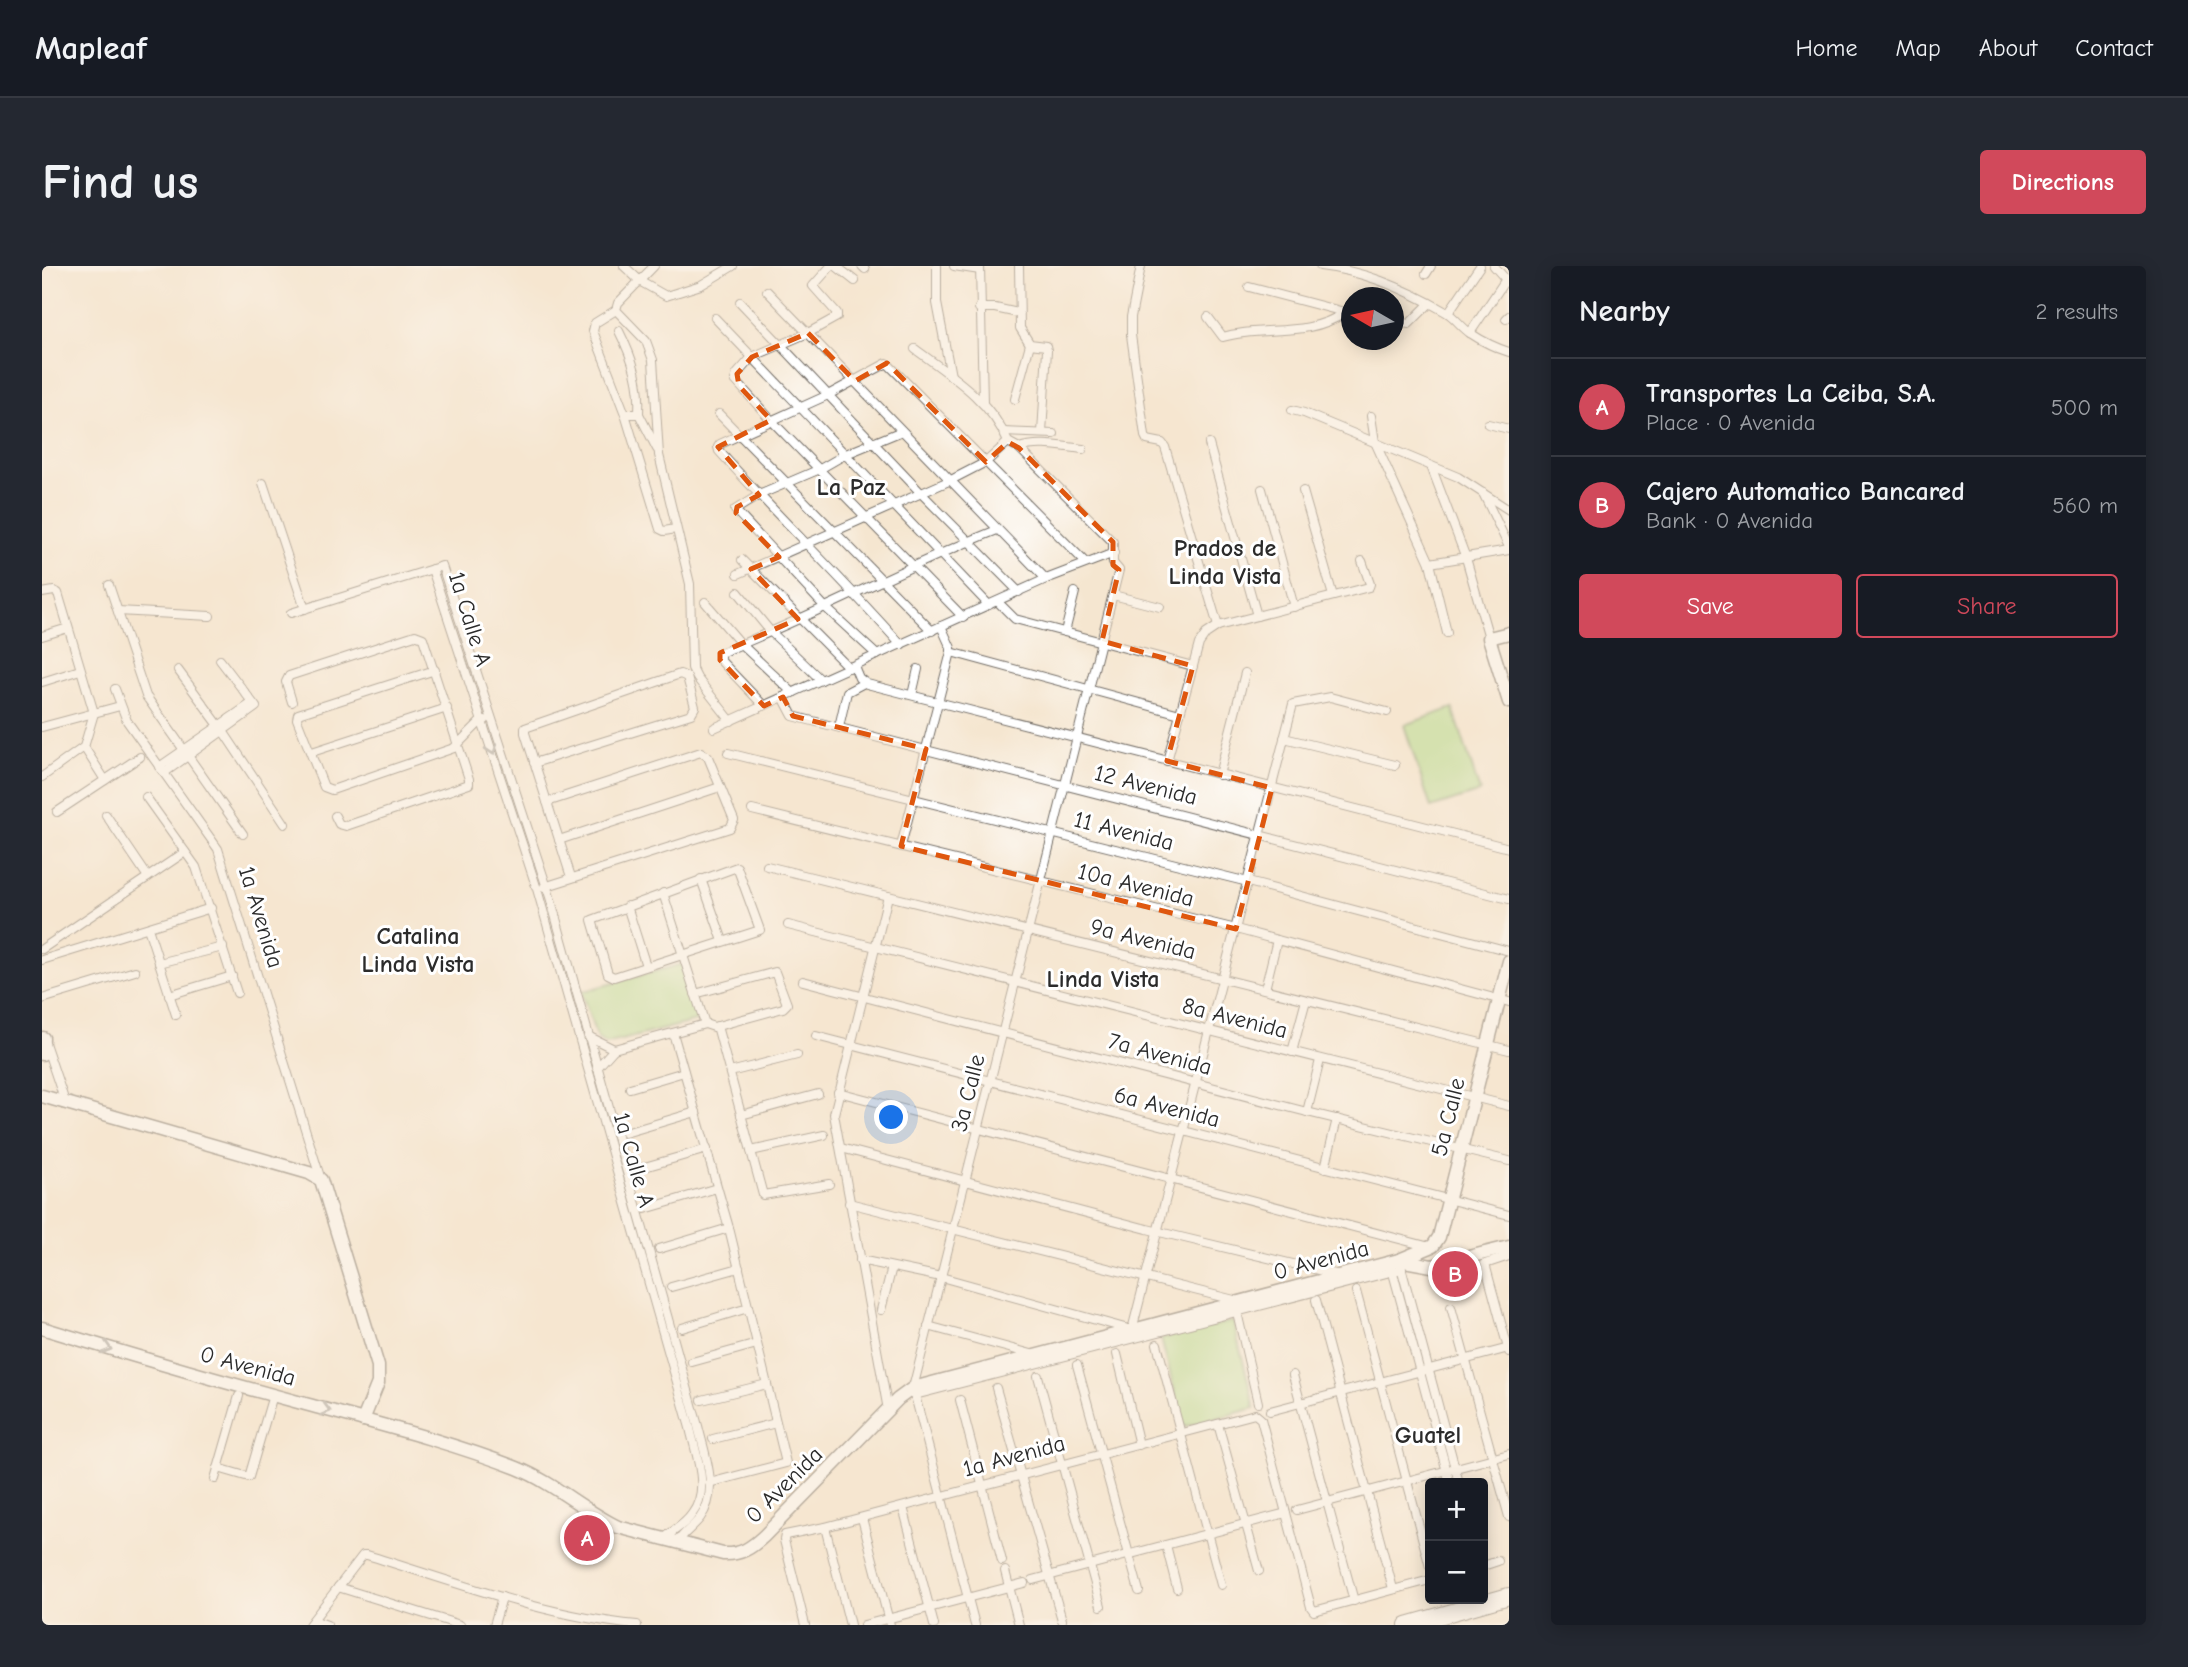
<!DOCTYPE html>
<html lang="en">
<head>
<meta charset="utf-8">
<style>
  :root { --surface:#171b24; --page:#242831; --text:#f1f3f6; --muted:#9ea1a6; --line:#363941; --accent:#d1495b }
  body { margin:0; font-family:"Comic Neue",sans-serif; background:var(--page); color:var(--text) }
  .controls { position:absolute; right:21px; bottom:21px; display:grid; overflow:hidden; border-radius:7px; box-shadow:0 4px 18px #0003 }
  .controls button { width:63px; height:63px; display:grid; place-items:center; padding:0; border:0; border-bottom:2px solid var(--line); background:var(--surface); color:var(--text); font:35px sans-serif }
  .compass { position:absolute; left:1299px; top:21px; width:63px; height:63px; border-radius:50%; background:var(--surface); box-shadow:0 4px 18px #0003; rotate:279deg }
  .you { position:absolute; left:850px; top:852px; width:24px; height:24px; margin:-18px; border:5px solid #fff; border-radius:50%; background:#1a73e8; box-shadow:0 0 0 10px #1a73e833 }
  .badge { display:grid; place-items:center; width:46px; height:46px; border-radius:50%; background:var(--accent); color:#fff; font-size:23px; font-weight:700 }
  .pin { position:absolute; translate:-50% -50%; border:4px solid #fff; box-shadow:0 2px 7px #0006 }
  .list { margin:0; padding:0; list-style:none }
  h2 { display:flex; justify-content:space-between; align-items:center; height:91px; margin:0; padding:0 28px; font-size:30px }
  h2 small { font-size:23px; font-weight:400; color:var(--muted) }
  .list li { display:grid; grid-template-columns:46px 1fr auto; gap:21px; align-items:center; box-sizing:border-box; height:98px; padding:0 28px; border-top:2px solid var(--line) }
  .list b { display:block; font-size:26px; white-space:nowrap }
  .list p { margin:0; font-size:23px; white-space:nowrap; color:var(--muted) }
  .list em { font-size:23px; font-style:normal; color:var(--muted) }
  .actions { display:flex; gap:14px; padding:21px 28px }
  .actions a { flex:1; padding:16px 0; border:2px solid var(--accent); border-radius:7px; text-align:center; font-size:24px; color:var(--accent) }
  .actions .main { background:var(--accent); color:#fff }
  .map { position:relative; flex:none; width:1467px; height:1359px; overflow:hidden; border-radius:7px }
  header { display:flex; align-items:center; gap:42px; box-sizing:border-box; height:98px; padding:0 35px; background:var(--surface); border-bottom:2px solid var(--line) }
  header strong { font-size:33px }
  nav { display:flex; gap:38px; margin-inline-start:auto; font-size:24px }
  .intro { display:flex; align-items:center; justify-content:space-between; box-sizing:border-box; height:168px; padding:0 42px }
  h1 { margin:0; font-size:49px }
  .button { padding:18px 32px; border-radius:7px; background:var(--accent); color:#fff; font-size:24px; font-weight:700 }
  main { display:flex; gap:42px; padding:0 42px }
  aside { flex:1; background:var(--surface); border-radius:7px; box-shadow:0 4px 18px #0003 }
  .map>svg:first-child { display:block }
  .green { fill:#addb88; stroke:#6c835a; stroke-width:2 }
  .lines { fill:none; stroke-linecap:round; stroke-linejoin:round }
  .street-casing { stroke:#726c65; stroke-width:10 }
  .secondary-casing { stroke:#726c65; stroke-width:15 }
  .highway-casing { stroke:#726c65; stroke-width:18 }
  .street { stroke:#fff; stroke-width:8 }
  .secondary { stroke:#fff; stroke-width:12 }
  .highway { stroke:#fff; stroke-width:16 }
  .oneway { stroke:#a0a0a0 }
  .marked { fill:none; stroke:#df570e; stroke-width:5; stroke-dasharray:14 9; stroke-linejoin:round }
  .labels { text-anchor:middle; dominant-baseline:central; stroke-width:6; stroke-linejoin:round; paint-order:stroke }
  .street-label { font-size:23px; fill:#2b2b2b; stroke:#fff }
  .neighbourhood-label { font-size:24px; font-weight:bold; fill:#2b2b2b; stroke:#fff }
</style>
</head>
<body>
<header>
<strong>Mapleaf</strong>
<nav><a>Home</a><a>Map</a><a>About</a><a>Contact</a></nav>
</header>
<div class="intro"><h1>Find us</h1><a class="button">Directions</a></div>
<main>
<div class="map">
<svg width="1467" height="1359" viewBox="0 0 1467 1359">
  <rect width="100%" height="100%" fill="#fff"/>
  <filter id="ink" filterUnits="userSpaceOnUse"><feTurbulence type="fractalNoise" baseFrequency=".0143" numOctaves="2"/><feDisplacementMap in="SourceGraphic" scale="14" xChannelSelector="R" yChannelSelector="G"/><feConvolveMatrix kernelMatrix="1 2 1 2 8 2 1 2 1" color-interpolation-filters="sRGB"/></filter>
  <filter id="wash" filterUnits="userSpaceOnUse"><feTurbulence type="fractalNoise" baseFrequency=".00686" numOctaves="4" result="noise"/><feDisplacementMap in="SourceGraphic" scale="28" xChannelSelector="R" yChannelSelector="G"/><feGaussianBlur stdDeviation="1.57" result="paint"/><feColorMatrix in="noise" values="0 0 0 0 0 0 0 0 0 0 0 0 0 0 0 0 0 1.4 0 .05"/><feComposite in="paint" operator="in"/></filter>
  <g filter="url(#wash)">
    <rect width="100%" height="100%" fill="#f5e6d0"/>
    <g class="green">
      <path d="M1411,442L1438,526L1389,542L1362,459Z"/>
      <path d="M640,698L658,754L564,778L555,772L539,726Z"/>
      <path d="M1191,1055L1213,1142L1142,1161L1119,1073Z"/>
    </g>
  </g>
  <g filter="url(#ink)">
    <g class="lines">
      <g class="street-casing">
        <g id="street">
          <path d="M582,0L599,16L624,30L659,19L691,0"/>
          <path d="M612,0L576,37L574,44L604,75L611,94L617,189L648,318L650,402L655,412L689,455"/>
          <path d="M789,0L771,20L795,47V51L766,67L710,91L695,108L693,114L729,154L921,351"/>
          <path d="M794,0L813,15"/>
          <path d="M820,0L823,3"/>
          <path d="M895,0V37L909,110"/>
          <path d="M912,0L938,4"/>
          <path d="M938,0L941,137"/>
          <path d="M977,0L978,62L988,78L1004,80L1005,84L1000,167"/>
          <path d="M1099,0L1089,51V69L1103,170L1105,174L1120,177L1123,181L1176,360"/>
          <path d="M1278,0C1323,5 1366,24 1404,46C1413,51 1419,61 1428,67C1440,75 1454,82 1467,86"/>
          <path d="M1452,0L1467,17"/>
          <path d="M1384,8L1389,0"/>
          <path d="M1207,21L1310,48"/>
          <path d="M725,25L1004,313"/>
          <path d="M698,36L879,227L977,326"/>
          <path d="M937,42H953L976,47"/>
          <path d="M574,44L553,57L551,65L583,148H597L615,183"/>
          <path d="M1406,47L1438,0"/>
          <path d="M1166,51L1181,71C1224,59 1263,73 1304,46"/>
          <path d="M673,52L947,339"/>
          <path d="M1464,53L1467,50"/>
          <path d="M1352,56L1367,58L1387,38"/>
          <path d="M577,65C591,93 599,117 597,148"/>
          <path d="M1428,67L1464,13"/>
          <path d="M873,83C908,109 949,134 966,176L977,182L1071,276V297L1077,304L871,1122L933,1359"/>
          <path d="M973,133L988,78"/>
          <path d="M1250,144L1262,147L1416,211L1467,244"/>
          <path d="M583,148L618,263L622,265L634,263"/>
          <path d="M677,148L890,365"/>
          <path d="M1329,150L1333,176L1388,297L1405,367"/>
          <path d="M1446,158L1467,163"/>
          <path d="M962,166L1012,168"/>
          <path d="M1167,178L1215,350"/>
          <path d="M977,182C997,175 1021,181 1041,183"/>
          <path d="M1389,200L1424,292L1447,372"/>
          <path d="M221,217L263,343"/>
          <path d="M1220,223L1252,341"/>
          <path d="M1261,225L1291,330"/>
          <path d="M1441,227L1467,281"/>
          <path d="M700,294L807,402"/>
          <path d="M1388,297L1467,284"/>
          <path d="M390,303L495,623L648,1162C654,1190 669,1223 650,1248C643,1259 630,1265 620,1274"/>
          <path d="M696,308L909,214L944,196L966,176"/>
          <path d="M67,319L104,430L201,568"/>
          <path d="M696,326L728,365L779,414"/>
          <path d="M0,327L12,325L16,327L52,447L42,481L0,511"/>
          <path d="M1071,329L1118,341"/>
          <path d="M663,336L700,379L751,427"/>
          <path d="M956,336L973,353L1151,400"/>
          <path d="M76,345L168,350"/>
          <path d="M249,347L400,300L508,631L656,1160C663,1190 678,1225 658,1252C651,1261 641,1267 635,1277"/>
          <path d="M1023,366L1033,326"/>
          <path d="M0,370L26,362"/>
          <path d="M859,379C800,312 736,251 677,185L676,181L678,178L786,129L845,97L1044,297"/>
          <path d="M909,386L1138,448"/>
          <path d="M835,389L783,341L693,244L717,229L778,203L804,188L860,165"/>
          <path d="M812,400L817,412L825,418L1467,582"/>
          <path d="M136,404L181,465L243,558"/>
          <path d="M393,404L256,448L255,453L282,521L290,524L412,482L440,454H443"/>
          <path d="M0,416L38,404"/>
          <path d="M73,423L85,455L176,583L279,914"/>
          <path d="M870,429L876,403"/>
          <path d="M741,431L751,450L1467,633"/>
          <path d="M250,436L244,416L247,410L373,369L381,372L427,513V518L304,560L297,558L293,550"/>
          <path d="M722,440L678,394V387C772,350 861,301 955,264"/>
          <path d="M0,461L78,440"/>
          <path d="M797,461L805,426L822,417"/>
          <path d="M672,462L1004,313L1072,287"/>
          <path d="M1242,472L1353,499"/>
          <path d="M42,481L63,514"/>
          <path d="M270,486L405,442"/>
          <path d="M686,487L1206,616L1467,685"/>
          <path d="M1125,495L1157,378L1164,368L1176,360L1327,321L1328,318L1320,295"/>
          <path d="M492,497L649,448L653,441L645,411L638,408L483,462V467L529,611"/>
          <path d="M117,501L210,437"/>
          <path d="M122,507L214,441L178,394"/>
          <path d="M1177,509L1203,407"/>
          <path d="M104,531L154,601L195,727"/>
          <path d="M710,544L1194,663L1467,736"/>
          <path d="M15,546L98,491"/>
          <path d="M64,549L106,611"/>
          <path d="M517,574L678,521"/>
          <path d="M859,580L909,386V382L899,360"/>
          <path d="M725,600L1467,784"/>
          <path d="M695,601L718,664L572,711L566,708L550,654Z"/>
          <path d="M659,613L681,675"/>
          <path d="M502,621L688,562L692,554L666,491L659,486L505,536"/>
          <path d="M621,627L663,758"/>
          <path d="M585,640L604,700"/>
          <path d="M746,659L1467,840"/>
          <path d="M106,662L134,749"/>
          <path d="M0,683L143,586"/>
          <path d="M0,694L169,642"/>
          <path d="M117,697L181,681"/>
          <path d="M761,715L1265,846L1467,895"/>
          <path d="M1223,723L1235,674"/>
          <path d="M127,729L190,710"/>
          <path d="M0,733L93,705"/>
          <path d="M675,760L721,929L787,918"/>
          <path d="M631,767L687,962L744,1197L667,1217"/>
          <path d="M546,770L572,783"/>
          <path d="M774,770L1467,949"/>
          <path d="M3,777L23,836"/>
          <path d="M1250,786L1264,734"/>
          <path d="M555,802L572,783L663,758L672,761L741,742L745,738L733,706L653,728"/>
          <path d="M688,806L755,789"/>
          <path d="M588,822L642,806"/>
          <path d="M796,826L1388,981"/>
          <path d="M1265,846L1278,794"/>
          <path d="M699,849L776,828"/>
          <path d="M583,867L654,846"/>
          <path d="M799,882L1105,963L1293,1008"/>
          <path d="M709,885L782,869"/>
          <path d="M1283,902L1295,853"/>
          <path d="M592,904L665,883"/>
          <path d="M807,937L1196,1035"/>
          <path d="M603,943L675,922"/>
          <path d="M617,983L687,962"/>
          <path d="M1467,990L1443,998L1467,1086"/>
          <path d="M818,994L899,1011L1090,1064L1251,438L1288,431L1345,446"/>
          <path d="M1359,1001L1417,1217"/>
          <path d="M1350,1003L1408,1217"/>
          <path d="M629,1021L697,1002"/>
          <path d="M1314,1025L1388,1301"/>
          <path d="M1274,1034L1344,1297"/>
          <path d="M1409,1041L1467,1251"/>
          <path d="M839,1044L850,1001"/>
          <path d="M1195,1046L1216,1137"/>
          <path d="M886,1060L993,1089"/>
          <path d="M640,1062L706,1042"/>
          <path d="M1115,1078L1179,1319"/>
          <path d="M1075,1088L1097,1179"/>
          <path d="M650,1096L715,1078"/>
          <path d="M1035,1099L1097,1325"/>
          <path d="M1251,1109L1298,1284"/>
          <path d="M996,1110L1059,1340"/>
          <path d="M954,1122L1020,1354"/>
          <path d="M873,1129L1360,1003"/>
          <path d="M660,1134L725,1118"/>
          <path d="M918,1134L960,1295"/>
          <path d="M846,1144L792,848L846,630"/>
          <path d="M1228,1145L1467,1082"/>
          <path d="M1176,1158L1217,1305"/>
          <path d="M671,1173L734,1157"/>
          <path d="M176,1202L207,1211L231,1129"/>
          <path d="M173,1213L197,1130"/>
          <path d="M861,1241L892,1359"/>
          <path d="M1255,1244L1467,1188"/>
          <path d="M820,1252L848,1359"/>
          <path d="M783,1261L808,1359"/>
          <path d="M1124,1279L1135,1322"/>
          <path d="M1300,1291L1312,1335"/>
          <path d="M1441,1300L1456,1295"/>
          <path d="M1346,1304L1351,1323"/>
          <path d="M963,1305L977,1359"/>
          <path d="M991,1314L1244,1247"/>
          <path d="M296,1321L418,1359"/>
          <path d="M271,1354L285,1359"/>
          <path d="M267,1359L321,1289H325C413,1316 502,1350 595,1359"/>
          <path d="M452,1359L460,1331"/>
          <path d="M763,1359L742,1274L743,1269L783,1261L1213,1148L1219,1153L1269,1341L1272,1345L1388,1314"/>
          <path d="M822,1359L982,1317"/>
        </g>
      </g>
      <g class="secondary-casing">
        <g id="secondary">
          <path d="M1467,367L1447,372L1467,436"/>
          <path d="M0,788L1,772"/>
          <path d="M0,830L267,907L279,914L336,1100V1117L321,1154"/>
          <path d="M1357,994L1391,980L1397,971L1467,695"/>
          <path d="M0,1062C85,1088 170,1113 256,1136C328,1156 406,1175 475,1202C512,1217 541,1244 576,1261L681,1288C699,1289 709,1282 722,1270L856,1133L871,1122L1357,994L1390,1000L1467,981"/>
        </g>
      </g>
      <g class="highway-casing">
        <path id="highway" d="M1365,1359L1467,1330"/>
      </g>
      <use href="#street" class="street"/>
      <use href="#secondary" class="secondary"/>
      <use href="#highway" class="highway"/>
    </g>
    <defs><path id="oneway-chevron" d="M-2-3.5L2.5 0L-2 3.5" fill="none" stroke-width="1.6" stroke-linecap="round" stroke-linejoin="round" transform="scale(1.75)"/></defs>
    <g class="oneway">
      <use href="#oneway-chevron" transform="translate(450 484) rotate(72)"/>
      <use href="#oneway-chevron" transform="translate(65 1082) rotate(17)"/>
      <use href="#oneway-chevron" transform="translate(284 1144) rotate(15)"/>
    </g>
  </g>
  <path d="M0 0H1467V1359H0ZM766,67L813,115L845,97L944,196L966,176L977,182L1071,276V299L1077,304L1060,375L1151,400L1125,495L1230,522L1194,663L859,580L884,483L751,450L741,431L722,440L678,394V387L756,353L709,303L737,291L694,247L695,241L717,229L676,181L729,154L697,120L695,108L710,91Z" fill="#f5e6d0" fill-opacity=".55" fill-rule="evenodd"/>
  <path class="marked" d="M766,67L813,115L845,97L944,196L966,176L977,182L1071,276V299L1077,304L1060,375L1151,400L1125,495L1230,522L1194,663L859,580L884,483L751,450L741,431L722,440L678,394V387L756,353L709,303L737,291L694,247L695,241L717,229L676,181L729,154L697,120L695,108L710,91Z"/>
  <g class="labels">
    <g class="street-label">
      <text transform="translate(428 353) rotate(73)">1a Calle A</text>
      <text transform="translate(1104 519) rotate(14)">12 Avenida</text>
      <text transform="translate(1082 565) rotate(14)">11 Avenida</text>
      <text transform="translate(1094 619) rotate(14)">10a Avenida</text>
      <text transform="translate(219 651) rotate(73)">1a Avenida</text>
      <text transform="translate(1101 673) rotate(14)">9a Avenida</text>
      <text transform="translate(1193 752) rotate(14)">8a Avenida</text>
      <text transform="translate(1118 788) rotate(15)">7a Avenida</text>
      <text transform="translate(926 827) rotate(-76)">3a Calle</text>
      <text transform="translate(1125 841) rotate(14)">6a Avenida</text>
      <text transform="translate(1406 851) rotate(-76)">5a Calle</text>
      <text transform="translate(592 894) rotate(74)">1a Calle A</text>
      <text transform="translate(1279 994) rotate(-15)">0 Avenida</text>
      <text transform="translate(206 1100) rotate(15)">0 Avenida</text>
      <text transform="translate(972 1190) rotate(-15)">1a Avenida</text>
      <text transform="translate(742 1219) rotate(-45)">0 Avenida</text>
    </g>
    <g class="neighbourhood-label">
      <text x="809" y="221">La Paz</text>
      <text x="1183" y="282">Prados de<tspan x="1183" dy="28">Linda Vista</tspan></text>
      <text x="376" y="670">Catalina<tspan x="376" dy="28">Linda Vista</tspan></text>
      <text x="1061" y="713">Linda Vista</text>
      <text x="1386" y="1169">Guatel</text>
    </g>
  </g>
</svg>
<div class="controls">
<button>+</button>
<button>−</button>
</div>
<svg class="compass" viewBox="-18 -18 36 36"><path d="M0-13l5 13h-10z" fill="#e53935"/><path d="M0 13l5-13h-10z" fill="#9ea1a6"/></svg>
<div class="you"></div>
<div class="pin badge" style="left:545px;top:1272px">A</div>
<div class="pin badge" style="left:1413px;top:1008px">B</div>
</div>
<aside>
<h2>Nearby<small>2 results</small></h2>
<ul class="list">
<li><span class="badge">A</span><div><b>Transportes La Ceiba, S.A.</b><p>Place · 0 Avenida</p></div><em>500 m</em></li>
<li><span class="badge">B</span><div><b>Cajero Automatico Bancared</b><p>Bank · 0 Avenida</p></div><em>560 m</em></li>
</ul>
<div class="actions"><a class="main">Save</a><a>Share</a></div>
</aside>
</main>
</body>
</html>
